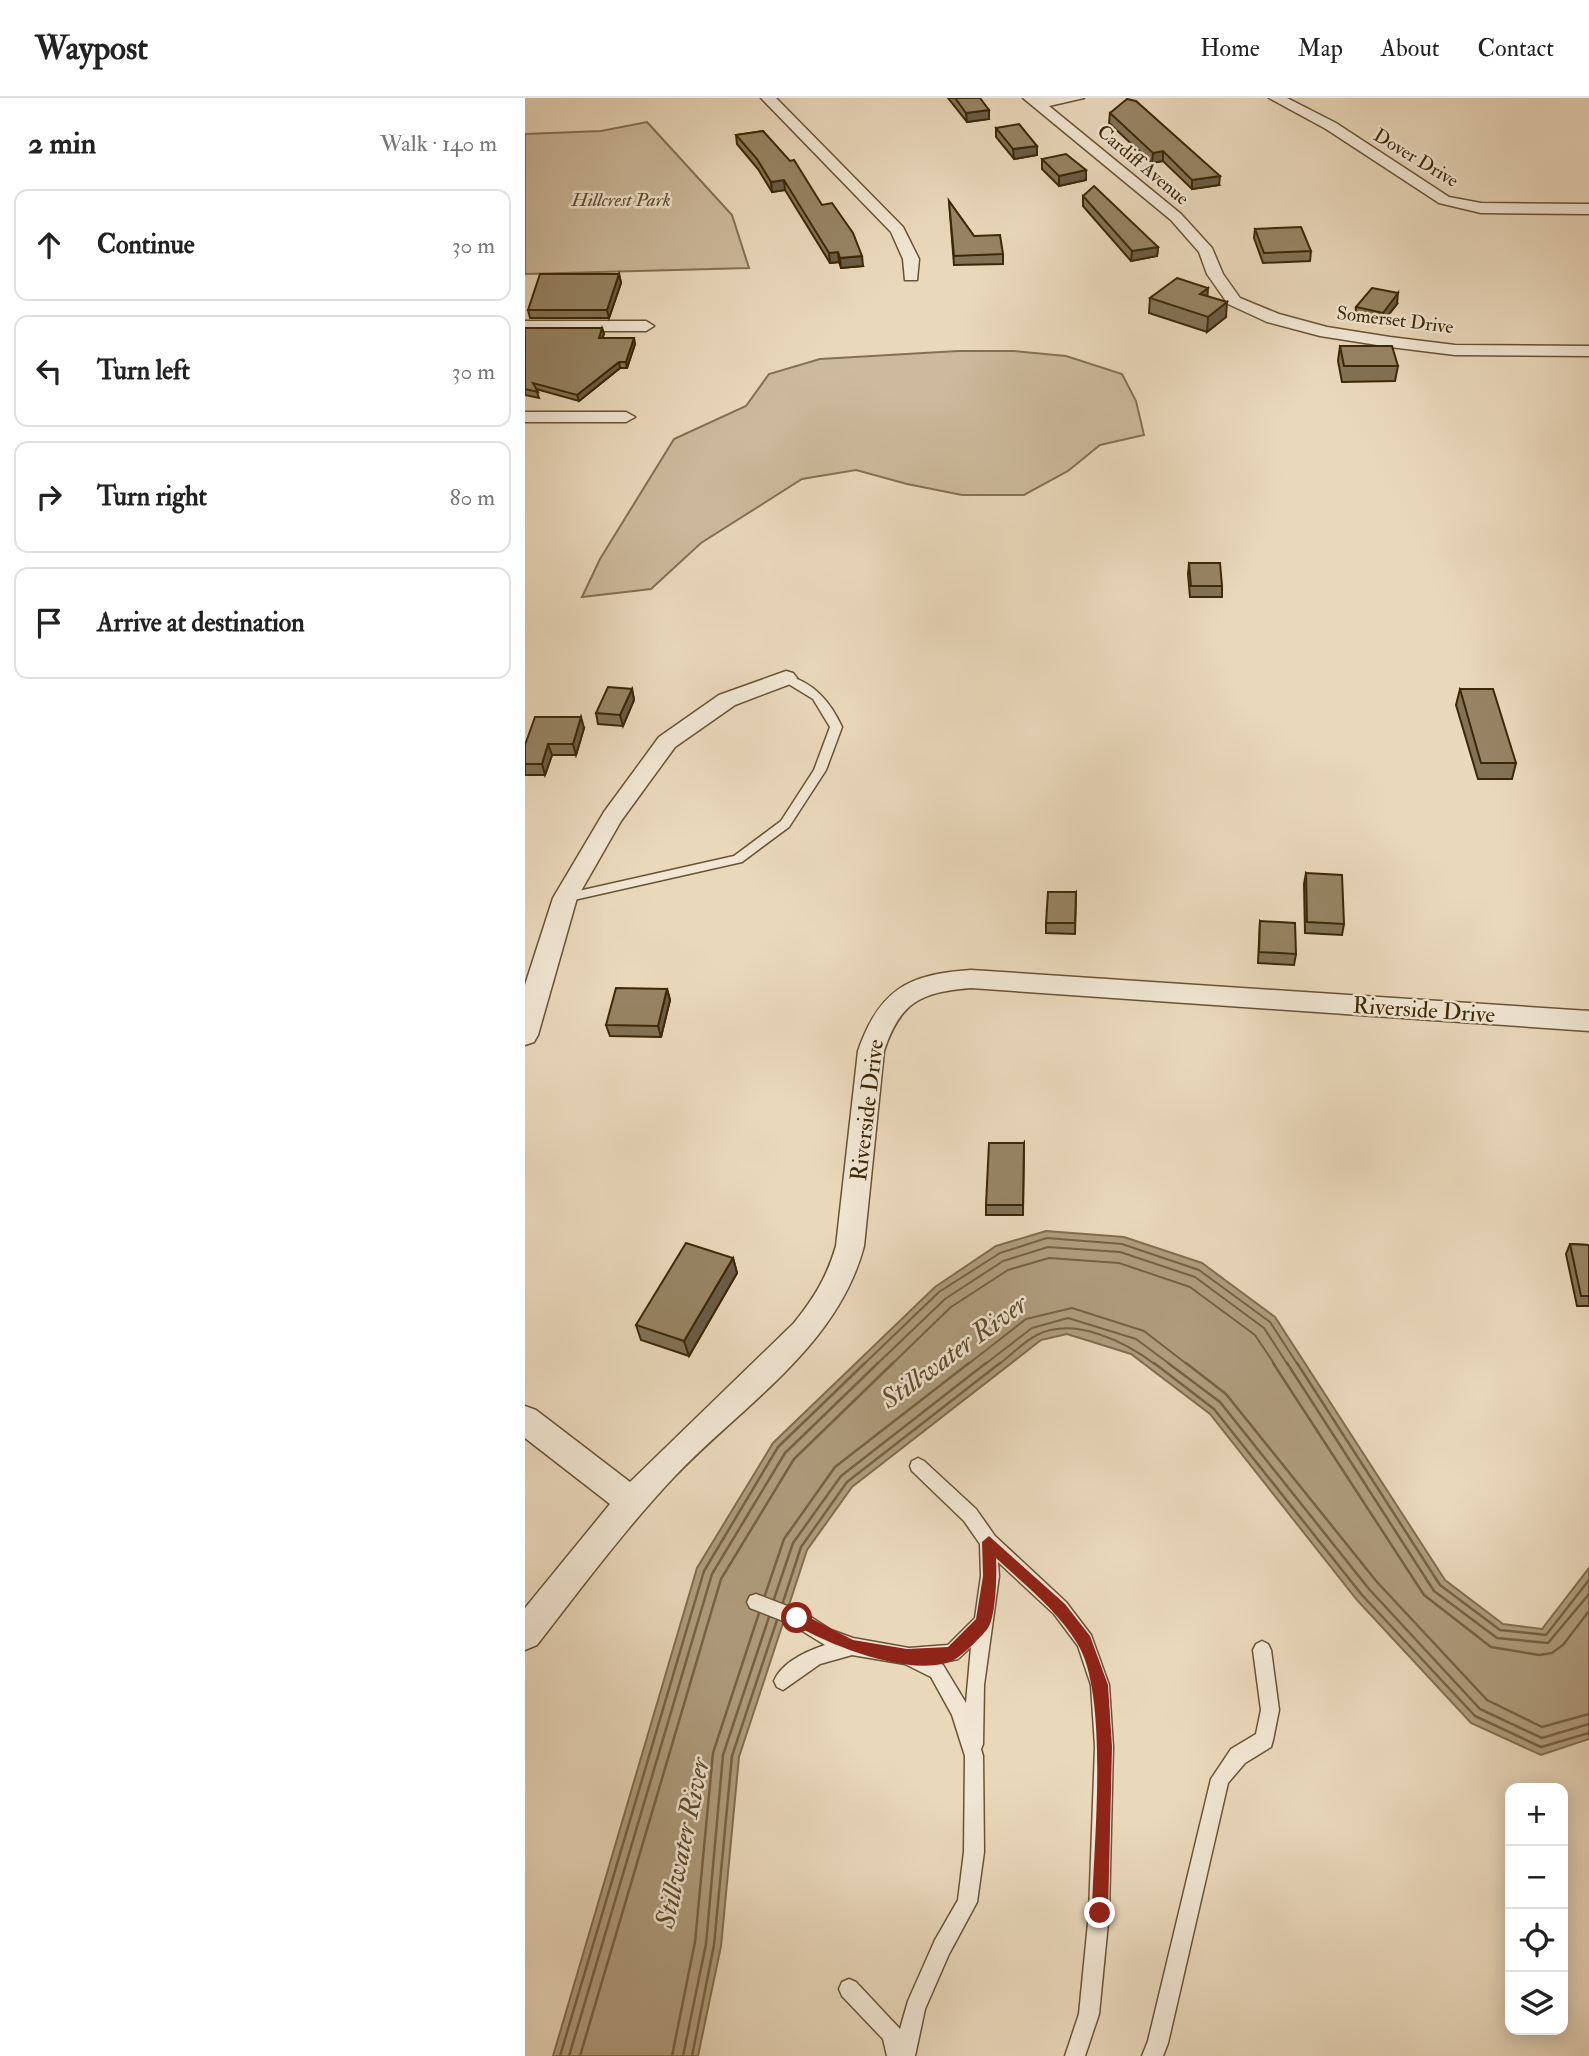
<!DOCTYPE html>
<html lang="en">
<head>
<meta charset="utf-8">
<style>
  :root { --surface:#fff; --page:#f2f2f2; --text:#222; --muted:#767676; --line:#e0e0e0 }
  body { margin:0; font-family:"IM FELL Double Pica",serif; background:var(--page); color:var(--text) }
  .controls { position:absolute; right:21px; bottom:21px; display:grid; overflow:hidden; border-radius:14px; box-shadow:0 4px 18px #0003 }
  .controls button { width:63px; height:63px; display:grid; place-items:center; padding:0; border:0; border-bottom:2px solid var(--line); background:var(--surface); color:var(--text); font:35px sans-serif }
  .stop { position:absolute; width:21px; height:21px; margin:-16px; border:5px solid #8f2418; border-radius:50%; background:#fff }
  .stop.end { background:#8f2418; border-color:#fff; box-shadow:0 2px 7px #0008 }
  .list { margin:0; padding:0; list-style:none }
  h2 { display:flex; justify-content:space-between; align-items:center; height:91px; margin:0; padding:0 28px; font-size:30px }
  h2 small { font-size:23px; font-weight:400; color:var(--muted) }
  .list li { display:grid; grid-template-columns:46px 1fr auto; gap:21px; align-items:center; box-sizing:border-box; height:112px; margin:0 14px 14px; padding:0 14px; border:2px solid var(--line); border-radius:14px }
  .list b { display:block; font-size:26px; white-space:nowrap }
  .list em { font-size:23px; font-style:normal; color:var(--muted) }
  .icon { flex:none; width:38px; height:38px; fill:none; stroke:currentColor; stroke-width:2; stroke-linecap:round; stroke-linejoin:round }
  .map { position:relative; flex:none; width:1064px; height:1958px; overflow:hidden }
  header { display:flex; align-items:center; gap:42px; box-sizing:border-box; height:98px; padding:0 35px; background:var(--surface); border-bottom:2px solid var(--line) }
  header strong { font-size:33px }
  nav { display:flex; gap:38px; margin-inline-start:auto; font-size:24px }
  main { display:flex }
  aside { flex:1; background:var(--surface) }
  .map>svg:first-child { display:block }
  .green { fill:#cdba9c; stroke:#857151; stroke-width:2 }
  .water { fill:#af9c7d; stroke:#816e4d; stroke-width:2 }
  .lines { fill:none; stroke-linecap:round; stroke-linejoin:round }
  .shore-far1 { stroke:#766242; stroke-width:2 }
  .shore { stroke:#766242; stroke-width:2.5 }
  .lane-casing { stroke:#685433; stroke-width:3 }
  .street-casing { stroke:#685433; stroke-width:3 }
  .lane { fill:#f1e6d3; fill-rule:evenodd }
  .street { fill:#f1e6d3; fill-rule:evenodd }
  .wall { fill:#827256; stroke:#3d2806; stroke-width:2 }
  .shaded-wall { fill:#6a5c46; stroke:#3d2806; stroke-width:2 }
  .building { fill:#978464; stroke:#3d2806; stroke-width:2 }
  .route { fill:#8f2418 }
  .labels { text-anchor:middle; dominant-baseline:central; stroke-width:5; stroke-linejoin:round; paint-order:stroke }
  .far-street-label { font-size:19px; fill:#3d2806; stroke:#f1e6d3 }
  .far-park-label { font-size:19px; font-style:italic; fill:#614c2c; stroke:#f1e6d3 }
  .street-label { font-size:23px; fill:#3d2806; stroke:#f1e6d3 }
  .near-water-label { font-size:28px; font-style:italic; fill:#5f4b2a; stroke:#f1e6d3 }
</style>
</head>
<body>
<header>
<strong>Waypost</strong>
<nav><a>Home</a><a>Map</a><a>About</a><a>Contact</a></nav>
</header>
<main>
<aside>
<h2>2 min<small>Walk · 140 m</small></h2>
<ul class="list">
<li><svg class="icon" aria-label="ahead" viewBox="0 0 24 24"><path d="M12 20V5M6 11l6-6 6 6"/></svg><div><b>Continue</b></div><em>30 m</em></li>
<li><svg class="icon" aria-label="left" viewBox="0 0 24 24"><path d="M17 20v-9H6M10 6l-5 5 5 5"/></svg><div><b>Turn left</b></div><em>30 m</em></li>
<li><svg class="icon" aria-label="right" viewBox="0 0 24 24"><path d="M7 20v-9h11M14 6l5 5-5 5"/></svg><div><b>Turn right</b></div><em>80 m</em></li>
<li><svg class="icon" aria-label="arrive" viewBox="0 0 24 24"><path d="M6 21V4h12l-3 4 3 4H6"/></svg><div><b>Arrive at destination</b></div></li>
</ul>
</aside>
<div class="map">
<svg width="1064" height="1958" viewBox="0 0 1064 1958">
  <rect width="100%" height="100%" fill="#ead8bb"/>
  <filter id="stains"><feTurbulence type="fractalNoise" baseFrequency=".00286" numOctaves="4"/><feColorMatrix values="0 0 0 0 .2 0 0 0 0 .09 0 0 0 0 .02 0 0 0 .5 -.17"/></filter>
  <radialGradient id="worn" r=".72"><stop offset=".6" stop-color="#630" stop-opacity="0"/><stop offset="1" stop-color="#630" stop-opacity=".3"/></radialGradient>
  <g class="green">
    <path d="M122,24L207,117L224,170L0,176V36L76,33Z"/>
    <path d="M433,253H489L541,258L597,276L611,303L619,337L575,347L543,373L499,397H437L382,386L331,372L277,381L176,445L126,491L57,499L75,461L149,341L221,308L244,276L295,261Z"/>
  </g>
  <path class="water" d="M521,1133L599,1139L677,1165L750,1219L920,1482L978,1526L1017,1531L1064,1470V1641L1016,1657L946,1625L832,1502L685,1316L606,1256L542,1236L516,1242L327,1389L282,1452L214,1659L196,1848L173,1958H28L172,1470L248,1345L410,1189L471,1148Z"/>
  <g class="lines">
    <g class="shore-far1">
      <path d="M338,1267L414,1194L475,1155L522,1140L597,1146L674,1172L745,1224L773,1267"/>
      <path d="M351,1267L420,1201L478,1163L523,1149L595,1154L670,1179L739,1230L763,1267"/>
      <path d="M366,1267L426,1209L483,1172L524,1160L594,1165L665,1189L730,1237L750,1267"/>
      <path d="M442,1267L501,1221L547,1210L619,1233L663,1267"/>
      <path d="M459,1267L507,1230L543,1220L611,1241L646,1267"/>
      <path d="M473,1267C485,1258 498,1244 512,1237C549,1218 601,1244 631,1267"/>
    </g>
    <g class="shore">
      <path d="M629,1265L689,1311L837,1497L950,1618L1016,1649L1064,1635"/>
      <path d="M643,1265L695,1304L844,1491L955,1611L1017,1640L1064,1626"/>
      <path d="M661,1265L701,1296L852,1484L962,1602L1017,1629L1064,1616"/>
      <path d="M748,1265L899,1497L966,1549L1014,1557L1027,1555L1038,1547L1064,1513"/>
      <path d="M762,1265L909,1493L972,1540L1023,1545L1064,1496"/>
      <path d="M772,1265L915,1487L975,1532L1021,1537L1064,1482"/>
      <path d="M240,1497L259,1441L310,1369L444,1265"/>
      <path d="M249,1501L268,1445L316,1378L461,1265"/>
      <path d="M258,1504L276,1449L322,1384L475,1265"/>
      <path d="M35,1958L179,1473L253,1349L340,1265"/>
      <path d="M44,1958L187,1476L260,1355L353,1265"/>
      <path d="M55,1958L196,1481L269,1361L368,1265"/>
      <path d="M147,1958L170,1844L188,1655L234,1515"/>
      <path d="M158,1958L181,1846L198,1657L244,1519"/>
      <path d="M167,1958L189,1847L207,1658L252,1522"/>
    </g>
    <g class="lane-casing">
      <g id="lane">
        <path d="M261,577C289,585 305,603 317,629L301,672L264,729L217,764L40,804L35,803L34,800L35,797L40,796L209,758L256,723L289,672L305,629L288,601L257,582V578Z"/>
        <path d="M393,1360L399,1363L451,1411L470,1438L541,1504L566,1537L584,1587L588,1649L584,1815L574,1916L560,1958H540L554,1916L564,1815L570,1649L566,1587L553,1548L529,1516L473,1464L474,1478L459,1587L458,1646L456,1651L458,1658L459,1754L452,1804L424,1856L400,1911L390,1958H362L358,1941L317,1898L314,1891L317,1884L324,1881L331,1884L375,1931L383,1903L410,1842L433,1802L439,1754L440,1658L427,1617L406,1579L380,1566L327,1557L295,1566L258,1592L252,1589L249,1583C257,1564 282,1553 300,1547L266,1526L225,1510L222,1504L225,1498L231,1496L278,1514L306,1532L328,1540L384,1550L423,1547L450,1520L456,1478L455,1446L439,1423L387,1373L385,1368L387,1363ZM446,1549L441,1605L418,1567L414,1565L433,1561Z"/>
        <path d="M737,1543L743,1546L746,1552L754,1612L748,1642L746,1649L720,1665L703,1685L643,1945L638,1958H617L623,1943L686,1681L706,1651L731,1636L736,1612L728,1552L731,1546Z"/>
      </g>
    </g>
    <g class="street-casing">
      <g id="street">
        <path d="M236,0H251L378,129L394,161L392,182H380L378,161L366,134Z"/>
        <path d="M498,0H559L524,8L656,116L687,150L698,176L715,200L754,216L802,229L865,239L930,247L1064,248V258L930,257L865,249L795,238L742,224L703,206L682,176L674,154L646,122Z"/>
        <path d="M744,0H762L811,25L924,99L956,105L1064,106V116L956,115L914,105L801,31Z"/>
        <path d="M0,223H121L129,228L121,233H0Z"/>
        <path d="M0,314H101L110,319L101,324H0Z"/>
        <path d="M261,573L268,575L272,580L268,585L210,607L150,649L96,723L52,800L13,937L9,944L0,947V887L28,800L79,714L134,639L194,597Z"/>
        <path d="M446,872L1064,913V933L446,890C396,894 375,904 359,953L339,1148C313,1248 218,1307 150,1378C100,1431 56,1490 12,1547L0,1552V1510L85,1406L0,1340V1308L11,1312L105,1384L269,1225C289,1200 302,1179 311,1148L333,953C354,892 383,876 446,872Z"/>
      </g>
    </g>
    <use href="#lane" class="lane"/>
    <use href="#street" class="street"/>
  </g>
  <g class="wall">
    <path d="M423,0H455L464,21L442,24Z"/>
    <path d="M585,15L694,87L667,91L638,63L627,65L584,25Z"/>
    <path d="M471,30L512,48V57L489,61L471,39Z"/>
    <path d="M238,33L338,168L316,170L314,164L305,165L260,92L247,94L233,71L212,46L211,37Z"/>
    <path d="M517,61L561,72V82L534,88L517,71Z"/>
    <path d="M558,98L633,149L632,158L606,163L558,108Z"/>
    <path d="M424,103L449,138L478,156V166L429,167Z"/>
    <path d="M730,131L786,153L785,163L738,165L729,140Z"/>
    <path d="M94,176L96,185L84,220H5L3,212Z"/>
    <path d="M682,198L701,219L682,234L624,215L625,200Z"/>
    <path d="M872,206L856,226L830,220L831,209Z"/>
    <path d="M0,230H77L79,236L77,240L110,246L102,270H95L54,303L11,291L14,300L0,297Z"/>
    <path d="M815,248L873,268L870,283L817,284L813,263Z"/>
    <path d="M664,465L697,488V499H665L663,476Z"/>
    <path d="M107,591L109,602L98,628L73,626L71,615Z"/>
    <path d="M935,591L991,665L987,681H953L931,607Z"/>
    <path d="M59,630L51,657H27L20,677H0V647Z"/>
    <path d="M781,775L819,826L817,837L780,835L779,786Z"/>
    <path d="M551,794L550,836L521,835V825Z"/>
    <path d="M735,823L771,856L769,867L733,865Z"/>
    <path d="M142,891L145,902L136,939L85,938L81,927Z"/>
    <path d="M499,1045L498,1117H461V1107Z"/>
    <path d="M1045,1146L1064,1147V1208H1052L1041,1156Z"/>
    <path d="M208,1160L212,1175L164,1258L116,1242L111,1227Z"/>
  </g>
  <g class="shaded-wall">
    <path d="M464,12V21L442,24L441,15Z"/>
    <path d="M512,48V57L489,61L488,51Z"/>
    <path d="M638,53V63L627,65L628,55Z"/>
    <path d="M561,72V82L534,88V78Z"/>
    <path d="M695,78L694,87L667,91V82Z"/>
    <path d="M259,82L260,92L247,94L246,84Z"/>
    <path d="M633,149L632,158L606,163L607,153Z"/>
    <path d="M313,154L314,164L305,165L304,155Z"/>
    <path d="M337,158L338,168L316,170L315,160Z"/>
    <path d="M94,176L96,185L84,220L82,212Z"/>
    <path d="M683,190L682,205L675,196Z"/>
    <path d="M873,195L872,206L856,226L858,215Z"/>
    <path d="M702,204L701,219L682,234L683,219Z"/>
    <path d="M77,230L79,236L75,246L74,240Z"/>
    <path d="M109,240L110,246L102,270L101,264Z"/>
    <path d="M94,264L95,270L54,303L52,297Z"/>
    <path d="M107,591L109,602L98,628L95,617Z"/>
    <path d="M56,619L59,630L51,657L48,646Z"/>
    <path d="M23,646L27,657L20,677L17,666Z"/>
    <path d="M142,891L145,902L136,939L133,928Z"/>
    <path d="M208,1160L212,1175L164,1258L159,1243Z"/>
  </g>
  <g class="building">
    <path d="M430,0H455L464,12L441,15Z"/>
    <path d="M602,1L611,3L695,78L667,82L638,53L628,55L585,15Z"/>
    <path d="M494,26L512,48L488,51L471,30Z"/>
    <path d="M238,33L265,63L269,62L297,107L307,105L328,135L337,158L315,160L313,154L304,155L259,82L246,84L232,61L211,37Z"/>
    <path d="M541,56L561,72L534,78L517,61Z"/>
    <path d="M569,88L633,149L607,153L558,98Z"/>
    <path d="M424,103L449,138L475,137L478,156L429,158Z"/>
    <path d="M776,129L786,153L739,155L730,131Z"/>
    <path d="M15,176H94L82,212H3Z"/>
    <path d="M652,180L683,190L675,196L702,204L683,219L625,200Z"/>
    <path d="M847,190L873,195L858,215L831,209Z"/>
    <path d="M0,230H77L74,240H109L101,264H94L52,297L8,285L13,294L0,291Z"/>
    <path d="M815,248H867L873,268H819Z"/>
    <path d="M664,465H695L697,488H666Z"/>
    <path d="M83,589L107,591L95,617L71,615Z"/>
    <path d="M935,591H968L991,665H956Z"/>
    <path d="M10,619H56L48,646H23L17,666H0V647Z"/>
    <path d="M781,775L817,777L819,826L782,824Z"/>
    <path d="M523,794H551L550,825H521Z"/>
    <path d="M735,823L770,825L771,856L734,854Z"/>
    <path d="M91,890L142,891L133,928L81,927Z"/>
    <path d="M464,1045H499L498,1107H461Z"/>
    <path d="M161,1145L208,1160L159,1243L111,1227Z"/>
    <path d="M1045,1146L1064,1147V1198H1056Z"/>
  </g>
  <path class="route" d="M464,1438L540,1506L565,1538L583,1587L587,1649L583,1815L575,1823L567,1815C568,1751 585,1597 552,1545C532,1512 500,1487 471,1460C472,1475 471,1518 463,1530C456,1539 441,1554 432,1560C393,1584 301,1546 267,1525L265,1520L272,1513L328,1542L382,1551L423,1549L451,1521L458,1478L457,1444Z"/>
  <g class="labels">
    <g class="far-street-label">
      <text transform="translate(891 60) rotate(31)">Dover Drive</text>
      <text transform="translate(618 67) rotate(40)">Cardiff Avenue</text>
      <text transform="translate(870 222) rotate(7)">Somerset Drive</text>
    </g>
    <g class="far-park-label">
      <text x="96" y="102">Hillcrest Park</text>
    </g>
    <g class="street-label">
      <text transform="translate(899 912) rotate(4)">Riverside Drive</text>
      <text transform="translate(342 1012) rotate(-83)">Riverside Drive</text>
    </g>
    <g class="near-water-label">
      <text transform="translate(429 1254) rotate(-36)">Stillwater River</text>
      <text transform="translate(158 1745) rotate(-78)">Stillwater River</text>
    </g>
  </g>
  <rect width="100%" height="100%" filter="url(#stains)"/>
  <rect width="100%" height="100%" fill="url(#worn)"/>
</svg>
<div class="controls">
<button>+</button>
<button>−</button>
<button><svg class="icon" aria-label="locate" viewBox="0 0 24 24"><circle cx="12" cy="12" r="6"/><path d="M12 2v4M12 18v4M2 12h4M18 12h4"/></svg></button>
<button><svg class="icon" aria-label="layers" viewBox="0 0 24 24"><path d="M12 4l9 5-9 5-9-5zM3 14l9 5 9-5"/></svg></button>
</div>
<div class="stop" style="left:272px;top:1520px"></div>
<div class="stop end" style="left:575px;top:1815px"></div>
</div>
</main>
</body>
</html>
